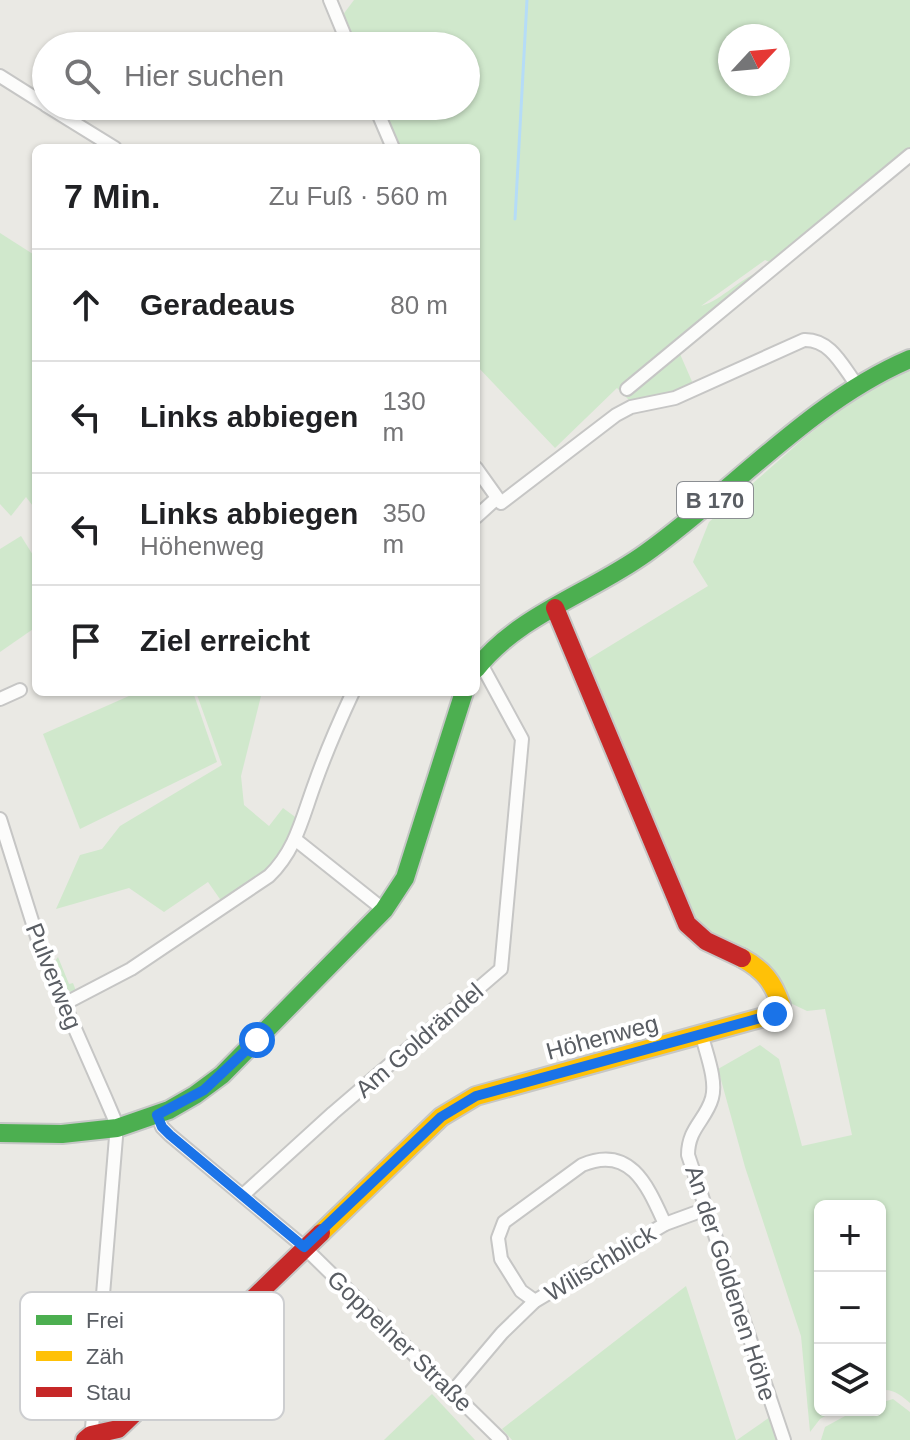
<!DOCTYPE html>
<html lang="de">
<head>
<meta charset="utf-8">
<style>
  :root { --surface:#fff; --page:#f2f2f2; --text:#202124; --muted:#757577; --line:#e0e0e0 }
  body { margin:0; font-family:Helvetica,sans-serif; background:var(--page); color:var(--text) }
  .controls { position:absolute; right:24px; bottom:24px; display:grid; overflow:hidden; border-radius:12px; box-shadow:0 2px 6px #0004 }
  .controls button { width:72px; height:72px; display:grid; place-items:center; padding:0; border:0; border-bottom:2px solid var(--line); background:var(--surface); color:var(--text); font:40px sans-serif }
  .compass { position:absolute; left:718px; top:24px; width:72px; height:72px; border-radius:50%; background:var(--surface); box-shadow:0 2px 6px #0004; rotate:64deg }
  .stop { position:absolute; width:24px; height:24px; margin:-18px; border:6px solid #1a73e8; border-radius:50%; background:#fff }
  .stop.end { background:#1a73e8; border-color:#fff; box-shadow:0 2px 8px #0008 }
  .list { margin:0; padding:0; list-style:none }
  h2 { display:flex; justify-content:space-between; align-items:center; height:104px; margin:0; padding:0 32px; font-size:34px }
  h2 small { font-size:26px; font-weight:400; color:var(--muted) }
  .list li { display:grid; grid-template-columns:52px 1fr auto; gap:24px; align-items:center; box-sizing:border-box; height:112px; padding:0 32px; border-top:2px solid var(--line) }
  .list b { display:block; font-size:30px; white-space:nowrap }
  .list p { margin:0; font-size:26px; white-space:nowrap; color:var(--muted) }
  .list em { font-size:26px; font-style:normal; color:var(--muted) }
  .icon { flex:none; width:44px; height:44px; fill:none; stroke:currentColor; stroke-width:2; stroke-linecap:round; stroke-linejoin:round }
  .map { position:relative; flex:none; width:910px; height:1440px; overflow:hidden }
  .search { position:absolute; background:var(--surface); box-shadow:0 2px 6px #0004; left:32px; top:32px; width:448px; height:88px; display:flex; align-items:center; gap:20px; box-sizing:border-box; padding:0 28px; border-radius:44px; color:var(--muted); font-size:30px }
  .panel { position:absolute; background:var(--surface); box-shadow:0 2px 6px #0004; left:32px; top:144px; width:448px; height:552px; border-radius:12px }
  .map>svg:first-child { display:block }
  .green { fill:#d0e8cc; fill-rule:evenodd }
  .lines { fill:none; stroke-linecap:round; stroke-linejoin:round }
  .stream { stroke:#b5dcf7; stroke-width:3 }
  .street-casing { stroke:#c6c6c5; stroke-width:16 }
  .fast-casing { stroke:#c6c7c6; stroke-width:22 }
  .slow-casing { stroke:#c6c7c6; stroke-width:22 }
  .jam-casing { stroke:#c6c7c6; stroke-width:22 }
  .street { stroke:#fcfcfb; stroke-width:12 }
  .fast { stroke:#4caf50; stroke-width:18 }
  .slow { stroke:#ffc107; stroke-width:18 }
  .jam { stroke:#c62828; stroke-width:18 }
  .route { stroke:#1a73e8; stroke-width:10 }
  .labels { text-anchor:middle; dominant-baseline:central; stroke-width:8; stroke-linejoin:round; paint-order:stroke }
  .shield { fill:#fff; stroke:#8b8e92; stroke-width:2 }
  .shield-label { font-size:22px; font-weight:bold; fill:#595d63 }
  .street-label { font-size:24px; fill:#595d63; stroke:#fff }
  .key { fill:#fff; stroke:#cdced0; stroke-width:2 }
  .key-label { font-size:22px; fill:#595d63 }
</style>
</head>
<body>
<div class="map">
<svg width="910" height="1440" viewBox="0 0 910 1440">
  <rect width="100%" height="100%" fill="#eae9e4"/>
  <g class="green">
    <path d="M354,0H910V153L774,264L765,260L701,306C724,300 743,274 767,270L771,275L680,354L694,386L630,401L617,388L555,448L476,365V148H400L382,106H466V46H355L342,16ZM730,36H778V84H730Z"/>
    <path d="M0,233L36,256V510L26,497L11,516L0,504Z"/>
    <path d="M910,370V1403C902,1396 891,1387 880,1391V1206H820V1410H836L820,1419L810,1432L801,1336L745,1167L718,1069L760,1045L779,1059L802,1146L852,1135L825,1009L807,1011L784,1000L775,982L698,932L582,663L708,586L693,562L709,522L802,440L863,391Z"/>
    <path d="M21,536L36,560V627L0,652V549Z"/>
    <path d="M138,692H193L217,762L80,829L43,734Z"/>
    <path d="M196,692H262L241,776L244,805L269,826L283,808L298,819C281,865 261,876 222,902L208,882L164,912L129,888L56,909L80,855L102,849L120,826L222,765Z"/>
    <path d="M58,957L69,984L73,983L76,991L71,992L62,985L52,965Z"/>
    <path d="M686,1286L736,1440H512L502,1429Z"/>
    <path d="M432,1394L475,1440H384Z"/>
    <path d="M893,1399L910,1412V1440H821L825,1427L856,1410H880V1403Z"/>
    <path d="M770,1417L778,1440H737Z"/>
  </g>
  <g class="lines">
    <path class="stream" d="M515,219L527,0"/>
    <g class="street-casing">
      <g id="street">
        <path d="M330,0L349,46"/>
        <path d="M0,76L46,105"/>
        <path d="M47,106L115,148"/>
        <path d="M375,106L393,148"/>
        <path d="M627,389L910,155"/>
        <path d="M476,468L501,503L616,415L631,407L675,398L804,340C830,339 842,365 856,384"/>
        <path d="M476,517L497,498"/>
        <path d="M0,699L20,690"/>
        <path d="M0,819L43,956L105,1097L114,1118L116,1137L91,1440"/>
        <path d="M296,840L384,910"/>
        <path d="M64,1004L131,969L269,876C296,850 302,818 315,783C326,752 339,722 353,692"/>
        <path d="M702,1036C706,1053 717,1080 712,1098C706,1120 688,1128 688,1155L784,1440"/>
        <path d="M157,1115L162,1127L170,1135L304,1247L501,1440"/>
        <path d="M243,1195L333,1113L501,969L522,739L480,662"/>
        <path d="M535,1301L521,1291L501,1259L498,1238L504,1222L582,1165C631,1144 648,1187 665,1224"/>
        <path d="M453,1391L502,1333L535,1301L665,1224L706,1209"/>
      </g>
    </g>
    <g class="fast-casing">
      <g id="fast">
        <path d="M476,669C519,614 591,593 646,553C733,491 811,401 910,359"/>
        <path d="M0,1133L62,1134L117,1128L169,1110L195,1095L222,1075L384,910L405,878L464,692"/>
      </g>
    </g>
    <g class="slow-casing">
      <path id="slow" d="M321,1233L441,1117L476,1096L775,1014L781,1005C773,982 764,970 742,958"/>
    </g>
    <g class="jam-casing">
      <g id="jam">
        <path d="M555,608L687,924L706,941L742,958"/>
        <path d="M85,1440L91,1435L118,1429L321,1233"/>
      </g>
    </g>
    <use href="#street" class="street"/>
    <use href="#fast" class="fast"/>
    <use href="#slow" class="slow"/>
    <use href="#jam" class="jam"/>
  </g>
  <g class="lines">
    <path class="route" d="M257,1040L204,1090L157,1115L162,1127L170,1135L304,1247L441,1117L476,1096L775,1014"/>
  </g>
  <g class="labels">
    <rect class="shield" x="677" y="482" width="76" height="36" rx="6"/>
    <g class="shield-label">
      <text x="715" y="500">B 170</text>
    </g>
    <g class="street-label">
      <text transform="translate(54 976) rotate(68)">Pulverweg</text>
      <text transform="translate(602 1037) rotate(-15)">Höhenweg</text>
      <text transform="translate(419 1040) rotate(-41)">Am Goldrändel</text>
      <text transform="translate(600 1263) rotate(-31)">Wilischblick</text>
      <text transform="translate(731 1283) rotate(72)">An der Goldenen Höhe</text>
      <text transform="translate(400 1341) rotate(44)">Goppelner Straße</text>
    </g>
  </g>
  <rect x="20" y="1292" width="264" height="128" rx="12" class="key"/>
  <rect x="36" y="1315" width="36" height="10" fill="#4caf50"/>
  <rect x="36" y="1351" width="36" height="10" fill="#ffc107"/>
  <rect x="36" y="1387" width="36" height="10" fill="#c62828"/>
  <g class="key-label">
    <text x="86" y="1328">Frei</text>
    <text x="86" y="1364">Zäh</text>
    <text x="86" y="1400">Stau</text>
  </g>
</svg>
<div class="controls">
<button>+</button>
<button>−</button>
<button><svg class="icon" aria-label="layers" viewBox="0 0 24 24"><path d="M12 4l9 5-9 5-9-5zM3 14l9 5 9-5"/></svg></button>
</div>
<svg class="compass" viewBox="-18 -18 36 36"><path d="M0-13l5 13h-10z" fill="#e53935"/><path d="M0 13l5-13h-10z" fill="#757577"/></svg>
<div class="stop" style="left:257px;top:1040px"></div>
<div class="stop end" style="left:775px;top:1014px"></div>
<div class="search"><svg class="icon" aria-label="search" viewBox="0 0 24 24"><circle cx="10" cy="10" r="6"/><path d="M15 15l6 6"/></svg>Hier suchen</div>
<section class="panel">
<h2>7 Min.<small>Zu Fuß · 560 m</small></h2>
<ul class="list">
<li><svg class="icon" aria-label="ahead" viewBox="0 0 24 24"><path d="M12 20V5M6 11l6-6 6 6"/></svg><div><b>Geradeaus</b></div><em>80 m</em></li>
<li><svg class="icon" aria-label="left" viewBox="0 0 24 24"><path d="M17 20v-9H6M10 6l-5 5 5 5"/></svg><div><b>Links abbiegen</b></div><em>130 m</em></li>
<li><svg class="icon" aria-label="left" viewBox="0 0 24 24"><path d="M17 20v-9H6M10 6l-5 5 5 5"/></svg><div><b>Links abbiegen</b><p>Höhenweg</p></div><em>350 m</em></li>
<li><svg class="icon" aria-label="arrive" viewBox="0 0 24 24"><path d="M6 21V4h12l-3 4 3 4H6"/></svg><div><b>Ziel erreicht</b></div></li>
</ul>
</section>
</div>
</body>
</html>
